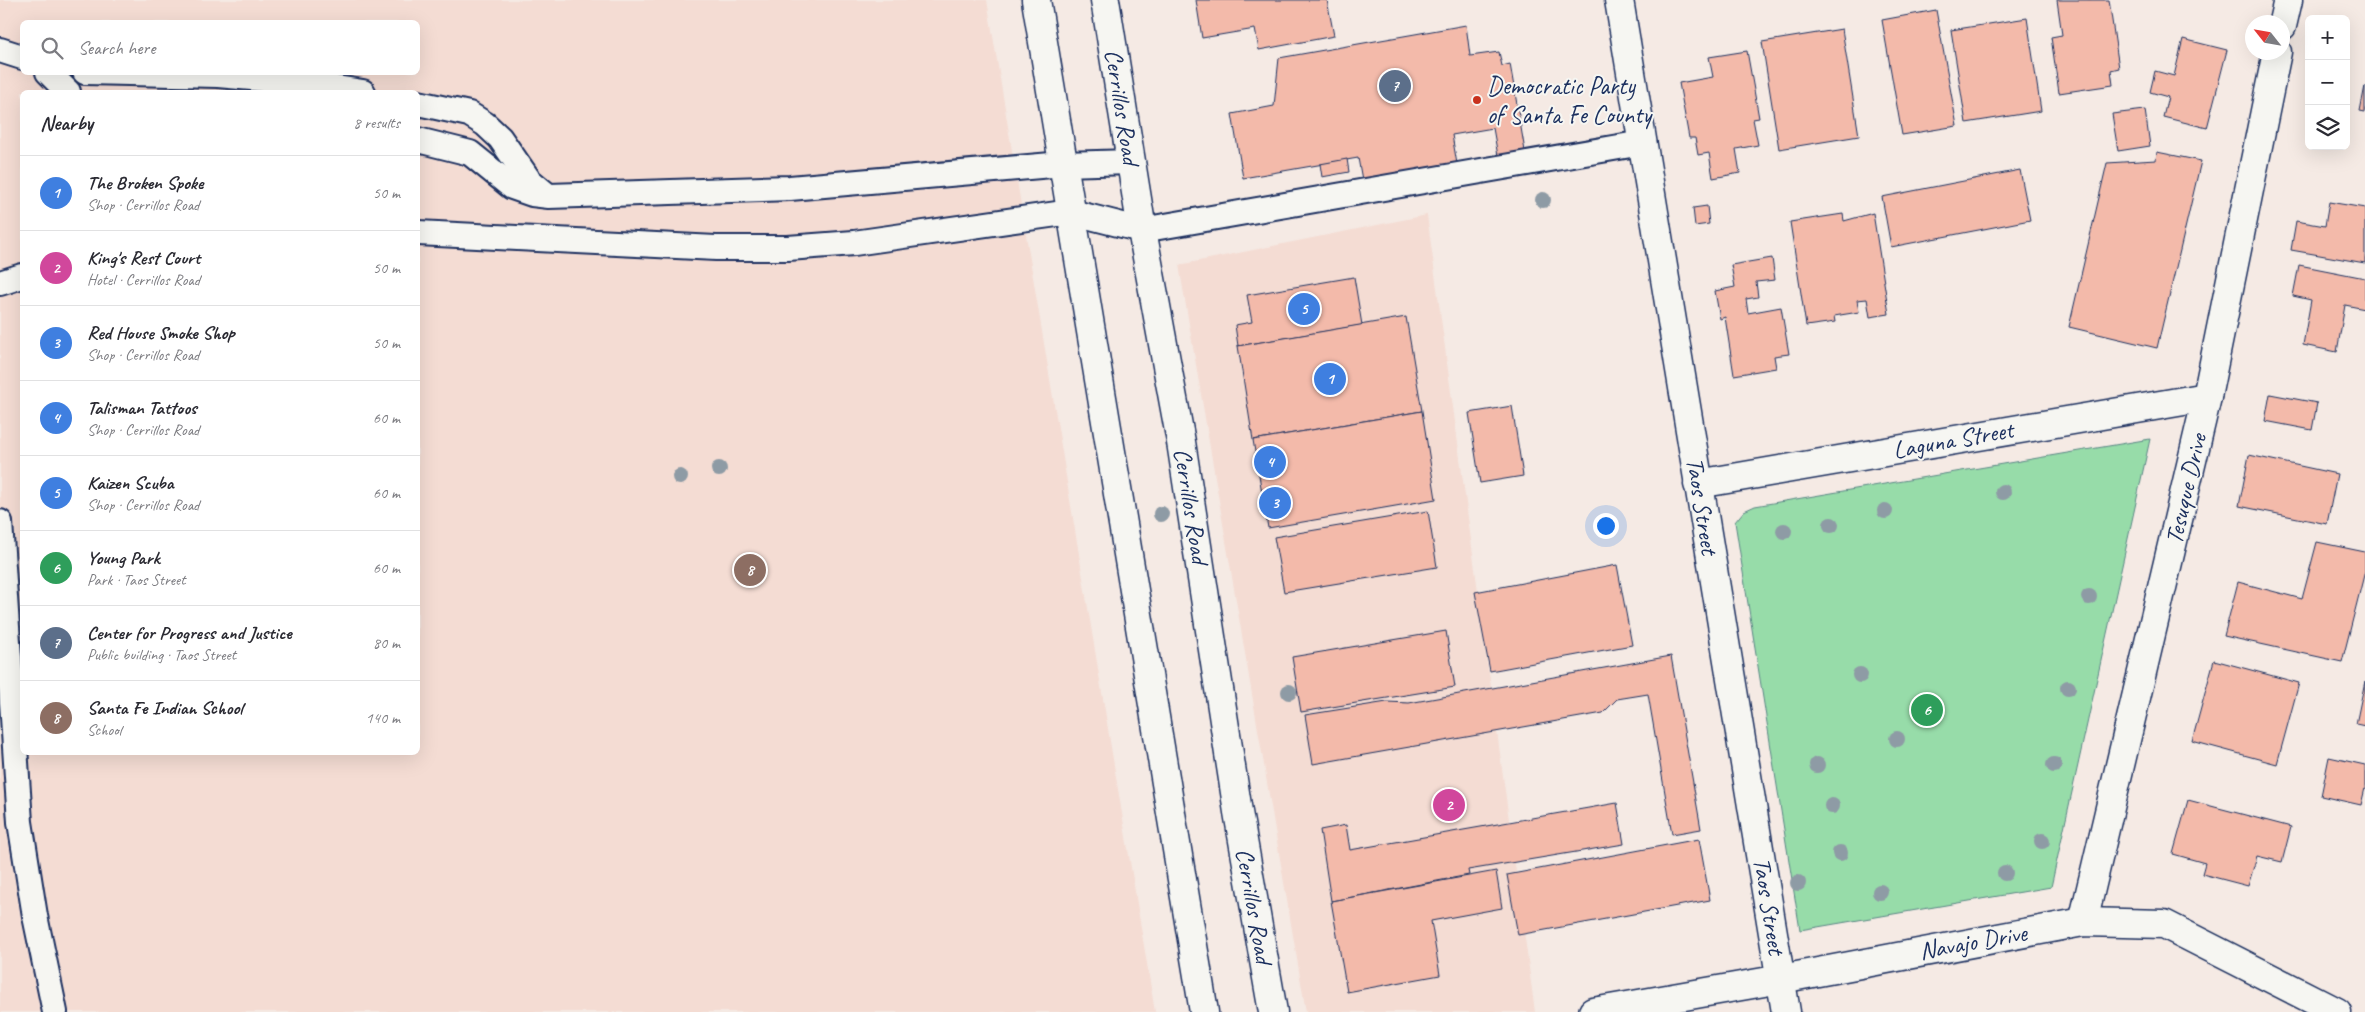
<!DOCTYPE html>
<html lang="en">
<head>
<meta charset="utf-8">
<style>
  :root { --surface:#fff; --page:#f2f2f3; --text:#2b2b33; --muted:#7c7c81; --line:#e1e1e2; --accent:#c8321e }
  body { margin:0; font-family:Caveat,sans-serif; background:var(--page); color:var(--text) }
  .controls { position:absolute; right:15px; top:15px; display:grid; overflow:hidden; border-radius:8px; box-shadow:0 5px 20px #0002 }
  .controls button { width:45px; height:45px; display:grid; place-items:center; padding:0; border:0; border-bottom:1px solid var(--line); background:var(--surface); color:var(--text); font:25px sans-serif }
  .compass { position:absolute; left:2245px; top:15px; width:45px; height:45px; border-radius:50%; background:var(--surface); box-shadow:0 5px 20px #0002; rotate:301deg }
  .you { position:absolute; left:1605px; top:525px; width:18px; height:18px; margin:-12px; border:4px solid #fff; border-radius:50%; background:#1a73e8; box-shadow:0 0 0 8px #1a73e833 }
  .badge { display:grid; place-items:center; width:32px; height:32px; border-radius:50%; background:var(--accent); color:#fff; font-size:16px; font-weight:700 }
  .pin { position:absolute; translate:-50% -50%; border:2px solid #fff; box-shadow:0 1px 5px #0006 }
  .list { margin:0; padding:0; list-style:none }
  h2 { display:flex; justify-content:space-between; align-items:center; height:65px; margin:0; padding:0 20px; font-size:21px }
  h2 small { font-size:16px; font-weight:400; color:var(--muted) }
  .list li { display:grid; grid-template-columns:32px 1fr auto; gap:15px; align-items:center; box-sizing:border-box; height:75px; padding:0 20px; border-top:1px solid var(--line) }
  .list b { display:block; font-size:19px; white-space:nowrap }
  .list p { margin:0; font-size:16px; white-space:nowrap; color:var(--muted) }
  .list em { font-size:16px; font-style:normal; color:var(--muted) }
  .icon { flex:none; width:28px; height:28px; fill:none; stroke:currentColor; stroke-width:2; stroke-linecap:round; stroke-linejoin:round }
  .map { position:relative; flex:none; width:2365px; height:1012px; overflow:hidden }
  .search { position:absolute; background:var(--surface); box-shadow:0 5px 20px #0002; left:20px; top:20px; width:400px; height:55px; display:flex; align-items:center; gap:12px; box-sizing:border-box; padding:0 18px; border-radius:8px; color:var(--muted); font-size:19px }
  .panel { position:absolute; background:var(--surface); box-shadow:0 5px 20px #0002; left:20px; top:90px; width:400px; height:665px; border-radius:8px }
  .map>svg:first-child { display:block }
  .built { fill:#f4dcd3; fill-rule:evenodd }
  .green { fill:#97dca9; stroke:#598684 }
  .building { fill:#f3baaa; stroke:#1b2f5e }
  .lines { fill:none; stroke-linecap:round; stroke-linejoin:round }
  .lane-casing { stroke:#1b2f5e; stroke-width:28 }
  .street-casing { stroke:#1b2f5e; stroke-width:31 }
  .primary-casing { stroke:#1b2f5e; stroke-width:31 }
  .lane { stroke:#f6f6f2; stroke-width:24 }
  .street { stroke:#f6f6f2; stroke-width:28 }
  .primary { stroke:#f6f6f2; stroke-width:28 }
  .tree { fill:#8e9ba5 }
  .poi-dot { fill:#c8321e; stroke:#f6f6f2; stroke-width:2 }
  .labels { text-anchor:middle; dominant-baseline:central; stroke-width:4; stroke-linejoin:round; paint-order:stroke }
  .poi-label { font-size:25px; fill:#1b2f5e; stroke:#f6f6f2; text-anchor:start }
  .street-label { font-size:25px; fill:#1b2f5e; stroke:#f6f6f2 }
</style>
</head>
<body>
<div class="map">
<svg width="2365" height="1012" viewBox="0 0 2365 1012">
  <rect width="100%" height="100%" fill="#f5eae4"/>
  <filter id="ink" filterUnits="userSpaceOnUse"><feTurbulence type="fractalNoise" baseFrequency=".02" numOctaves="2"/><feDisplacementMap in="SourceGraphic" scale="10" xChannelSelector="R" yChannelSelector="G"/><feConvolveMatrix kernelMatrix="1 2 1 2 8 2 1 2 1" color-interpolation-filters="sRGB"/></filter>
  <g filter="url(#ink)">
    <g class="built">
      <path d="M0,0H987L1155,1012H0ZM22,22H418V72H22ZM22,92H418V752H22Z"/>
      <path d="M1427,215L1535,1012H1306L1179,265Z"/>
    </g>
    <path class="green" d="M2150,439L2051,887L1800,930L1735,522L1744,511L1755,506Z"/>
    <g class="building">
      <path d="M1196,0H1327L1334,36L1259,50L1255,29L1202,38Z"/>
      <path d="M2057,0H2109L2119,68L2111,70L2113,85L2059,93L2051,37L2062,35Z"/>
      <path d="M1936,10L1957,126L1902,135L1882,20Z"/>
      <path d="M2027,18L2041,111L1966,123L1951,30Z"/>
      <path d="M1466,25L1470,56L1499,52L1502,66L1510,64L1525,151L1498,156L1493,128L1452,135L1457,164L1362,180L1358,158L1243,178L1232,114L1274,106L1279,58Z"/>
      <path d="M1842,29L1859,136L1779,149L1762,42Z"/>
      <path d="M2183,39L2227,50L2207,128L2163,117L2168,97L2150,92L2155,71L2174,76Z"/>
      <path d="M1747,51L1759,118L1753,119L1758,145L1736,149L1740,173L1713,178L1709,153L1698,155L1695,138H1689L1679,83L1713,77L1709,57Z"/>
      <path d="M2365,86V112L2360,111Z"/>
      <path d="M2145,110L2150,146L2118,151L2112,114Z"/>
      <path d="M2157,152L2201,161L2157,348L2069,327L2107,163L2156,160Z"/>
      <path d="M1347,159L1349,172L1322,177L1320,164Z"/>
      <path d="M2020,170L2030,220L1891,247L1882,197Z"/>
      <path d="M2329,202L2365,208V263L2291,250L2296,221L2325,226Z"/>
      <path d="M1707,206L1709,224L1695,226L1693,208Z"/>
      <path d="M1873,213L1889,314L1870,317L1867,299L1857,300L1859,312L1834,316L1835,322L1806,326L1790,222L1843,214L1844,221Z"/>
      <path d="M1772,258L1775,280L1756,282L1758,297L1746,299L1748,313L1781,307L1789,354L1774,356L1776,368L1734,375L1725,317L1720,319L1715,291L1735,287L1731,265Z"/>
      <path d="M2299,265L2365,278V309L2345,305L2337,352L2303,345L2311,300L2293,296Z"/>
      <path d="M1354,277L1362,325L1238,346L1235,325L1252,322L1247,295Z"/>
      <path d="M1406,317L1422,411L1253,440L1238,346Z"/>
      <path d="M2270,394L2317,403L2312,430L2265,421Z"/>
      <path d="M1512,406L1523,476L1480,483L1469,413Z"/>
      <path d="M1422,411L1436,499L1268,528L1253,440Z"/>
      <path d="M2249,455L2337,474L2327,524L2239,506Z"/>
      <path d="M1428,511L1437,567L1284,592L1274,537Z"/>
      <path d="M2317,542L2365,552V571L2342,662L2224,636L2238,582L2302,599Z"/>
      <path d="M1617,565L1632,645L1490,671L1475,592Z"/>
      <path d="M1446,631L1455,687L1301,712L1292,657Z"/>
      <path d="M1671,656L1701,829L1672,834L1648,694L1617,699L1603,713L1313,764L1305,715L1387,702L1409,703Z"/>
      <path d="M2214,660L2299,683L2277,764L2192,741Z"/>
      <path d="M2365,681V726L2356,724Z"/>
      <path d="M2329,757L2365,765V788L2361,805L2321,796Z"/>
      <path d="M2188,800L2291,827L2282,862L2257,856L2248,886L2202,874L2205,863L2173,854Z"/>
      <path d="M1617,803L1624,844L1468,870L1469,875L1331,901L1320,830L1346,825L1350,850Z"/>
      <path d="M1699,839L1710,900L1518,935L1507,875Z"/>
      <path d="M1496,871L1502,908L1431,921L1440,975L1347,992L1331,901Z"/>
    </g>
    <g class="lines">
      <g class="lane-casing">
        <g id="lane">
          <path d="M0,50L22,57"/>
          <path d="M48,72L68,92"/>
          <path d="M85,72L218,75L296,82L363,92"/>
          <path d="M418,103L469,114L485,124L500,138L529,180L547,195"/>
          <path d="M418,140L470,153L512,187L532,194L549,196L790,188L1063,164L1131,162"/>
          <path d="M418,233L716,248H788L854,243L1071,212L1142,230L1642,143"/>
          <path d="M0,283L22,276"/>
          <path d="M0,522L20,822L35,916L55,1012"/>
        </g>
      </g>
      <g class="street-casing">
        <g id="street">
          <path d="M1619,0L1786,1012"/>
          <path d="M2282,26L2288,0"/>
          <path d="M1698,484L2207,397"/>
          <path d="M2083,922L2207,397L2277,52"/>
          <path d="M1593,1012L1781,979L2083,922L2164,924L2337,1012"/>
        </g>
      </g>
      <g class="primary-casing">
        <g id="primary">
          <path d="M1036,0L1204,1012"/>
          <path d="M1105,0L1142,230L1181,442L1238,812L1273,1012"/>
        </g>
      </g>
      <use href="#lane" class="lane"/>
      <use href="#street" class="street"/>
      <use href="#primary" class="primary"/>
    </g>
    <g class="tree">
      <circle cx="1543" cy="200" r="8"/>
      <circle cx="719" cy="469" r="8"/>
      <circle cx="680" cy="477" r="8"/>
      <circle cx="2003" cy="492" r="8"/>
      <circle cx="1885" cy="511" r="8"/>
      <circle cx="1161" cy="514" r="8"/>
      <circle cx="1831" cy="525" r="8"/>
      <circle cx="1784" cy="531" r="8"/>
      <circle cx="2089" cy="597" r="8"/>
      <circle cx="1860" cy="675" r="8"/>
      <circle cx="2068" cy="688" r="8"/>
      <circle cx="1289" cy="692" r="8"/>
      <circle cx="1897" cy="739" r="8"/>
      <circle cx="1817" cy="765" r="8"/>
      <circle cx="2054" cy="765" r="8"/>
      <circle cx="1832" cy="806" r="8"/>
      <circle cx="2042" cy="841" r="8"/>
      <circle cx="1840" cy="853" r="8"/>
      <circle cx="2005" cy="873" r="8"/>
      <circle cx="1798" cy="883" r="8"/>
      <circle cx="1880" cy="892" r="8"/>
    </g>
  </g>
  <circle class="poi-dot" cx="1477" cy="100" r="5"/>
  <g class="labels">
    <g class="poi-label">
      <text x="1487" y="86">Democratic Party<tspan x="1487" dy="29">of Santa Fe County</tspan></text>
    </g>
    <g class="street-label">
      <text transform="translate(1122 107) rotate(81)">Cerrillos Road</text>
      <text transform="translate(1953 440) rotate(-10)">Laguna Street</text>
      <text transform="translate(2186 489) rotate(-77)">Tesuque Drive</text>
      <text transform="translate(1191 506) rotate(81)">Cerrillos Road</text>
      <text transform="translate(1702 506) rotate(81)">Taos Street</text>
      <text transform="translate(1254 906) rotate(80)">Cerrillos Road</text>
      <text transform="translate(1769 906) rotate(81)">Taos Street</text>
      <text transform="translate(1973 942) rotate(-10)">Navajo Drive</text>
    </g>
  </g>
</svg>
<div class="controls">
<button>+</button>
<button>−</button>
<button><svg class="icon" aria-label="layers" viewBox="0 0 24 24"><path d="M12 4l9 5-9 5-9-5zM3 14l9 5 9-5"/></svg></button>
</div>
<svg class="compass" viewBox="-18 -18 36 36"><path d="M0-13l5 13h-10z" fill="#e53935"/><path d="M0 13l5-13h-10z" fill="#7c7c81"/></svg>
<div class="you"></div>
<div class="pin badge" style="left:1330px;top:379px;background:#3f7fe0">1</div>
<div class="pin badge" style="left:1449px;top:805px;background:#d1479c">2</div>
<div class="pin badge" style="left:1275px;top:503px;background:#3f7fe0">3</div>
<div class="pin badge" style="left:1270px;top:462px;background:#3f7fe0">4</div>
<div class="pin badge" style="left:1304px;top:309px;background:#3f7fe0">5</div>
<div class="pin badge" style="left:1927px;top:710px;background:#2e9e5b">6</div>
<div class="pin badge" style="left:1395px;top:86px;background:#5c6f8a">7</div>
<div class="pin badge" style="left:750px;top:570px;background:#8d6e63">8</div>
<div class="search"><svg class="icon" aria-label="search" viewBox="0 0 24 24"><circle cx="10" cy="10" r="6"/><path d="M15 15l6 6"/></svg>Search here</div>
<section class="panel">
<h2>Nearby<small>8 results</small></h2>
<ul class="list">
<li><span class="badge" style="background:#3f7fe0">1</span><div><b>The Broken Spoke</b><p>Shop · Cerrillos Road</p></div><em>50 m</em></li>
<li><span class="badge" style="background:#d1479c">2</span><div><b>King's Rest Court</b><p>Hotel · Cerrillos Road</p></div><em>50 m</em></li>
<li><span class="badge" style="background:#3f7fe0">3</span><div><b>Red House Smoke Shop</b><p>Shop · Cerrillos Road</p></div><em>50 m</em></li>
<li><span class="badge" style="background:#3f7fe0">4</span><div><b>Talisman Tattoos</b><p>Shop · Cerrillos Road</p></div><em>60 m</em></li>
<li><span class="badge" style="background:#3f7fe0">5</span><div><b>Kaizen Scuba</b><p>Shop · Cerrillos Road</p></div><em>60 m</em></li>
<li><span class="badge" style="background:#2e9e5b">6</span><div><b>Young Park</b><p>Park · Taos Street</p></div><em>60 m</em></li>
<li><span class="badge" style="background:#5c6f8a">7</span><div><b>Center for Progress and Justice</b><p>Public building · Taos Street</p></div><em>80 m</em></li>
<li><span class="badge" style="background:#8d6e63">8</span><div><b>Santa Fe Indian School</b><p>School</p></div><em>140 m</em></li>
</ul>
</section>
</div>
</body>
</html>
